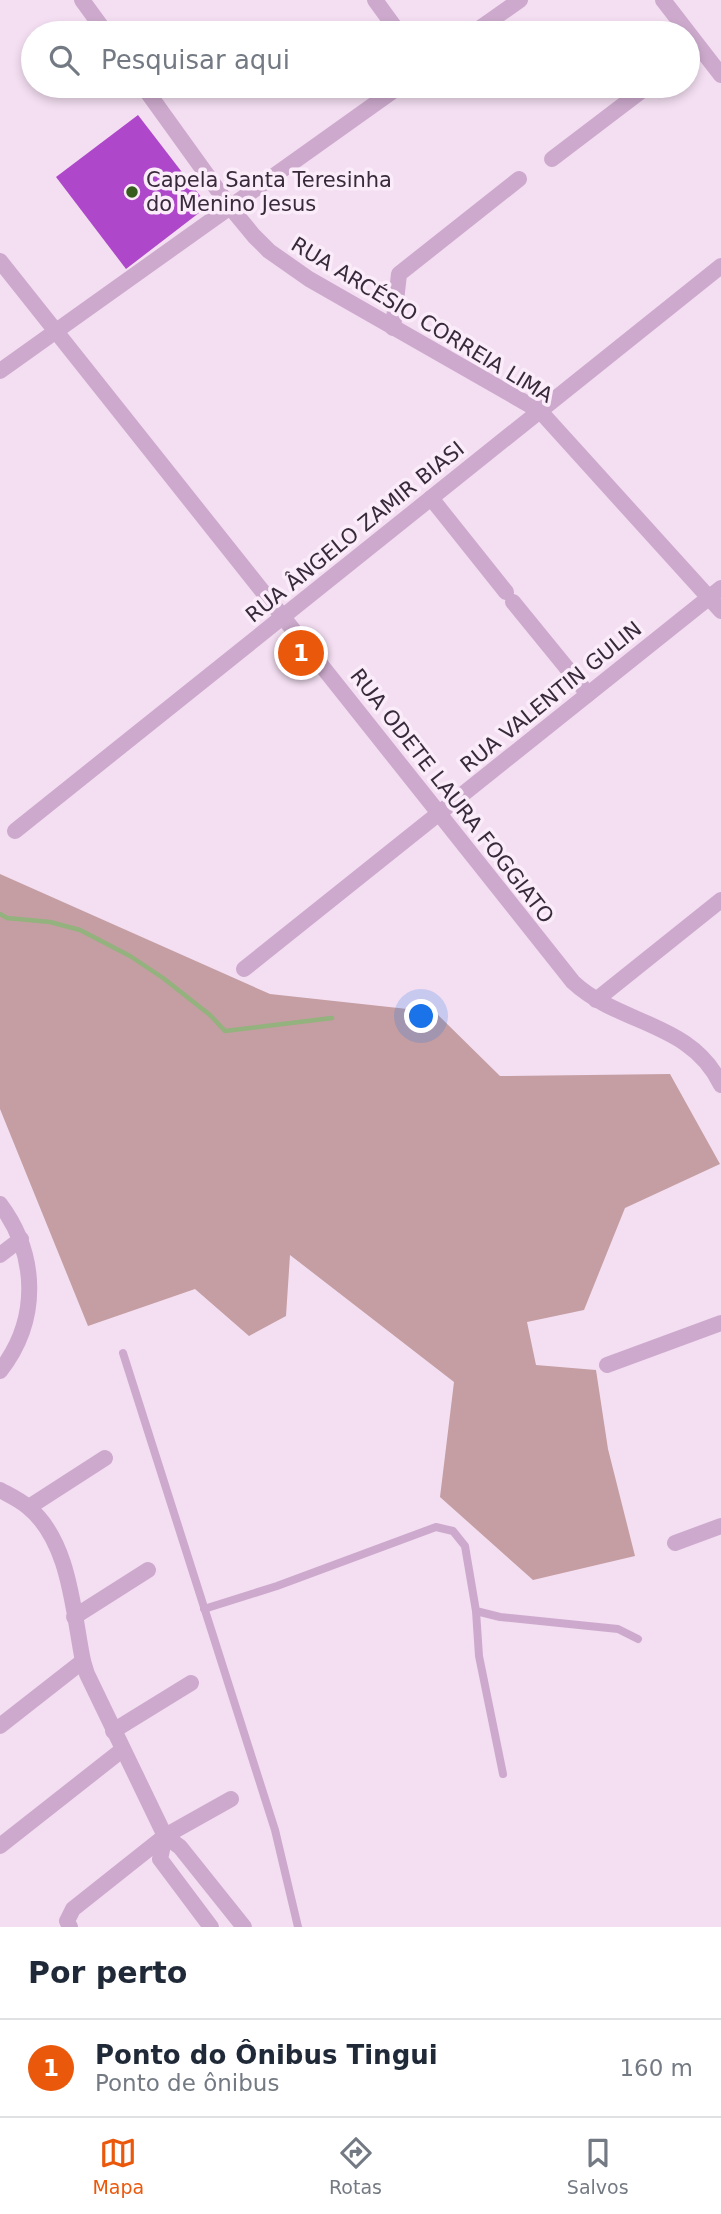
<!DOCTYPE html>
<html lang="pt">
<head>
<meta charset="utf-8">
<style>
  :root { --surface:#fff; --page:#f6f6f7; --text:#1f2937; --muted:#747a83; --line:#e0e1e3; --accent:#ea580c }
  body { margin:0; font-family:"DejaVu Sans",sans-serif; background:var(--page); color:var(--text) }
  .you { position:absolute; left:422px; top:1017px; width:24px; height:24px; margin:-18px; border:5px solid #fff; border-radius:50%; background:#1a73e8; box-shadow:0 0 0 10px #1a73e833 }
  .badge { display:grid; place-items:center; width:46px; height:46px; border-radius:50%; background:var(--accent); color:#fff; font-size:23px; font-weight:700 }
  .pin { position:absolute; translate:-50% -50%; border:4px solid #fff; box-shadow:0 2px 7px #0006 }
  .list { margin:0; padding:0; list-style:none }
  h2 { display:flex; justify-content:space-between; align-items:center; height:91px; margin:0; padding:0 28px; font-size:30px }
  h2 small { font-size:23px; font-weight:400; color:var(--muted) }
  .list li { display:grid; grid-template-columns:46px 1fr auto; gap:21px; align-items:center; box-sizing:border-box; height:98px; padding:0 28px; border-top:2px solid var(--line) }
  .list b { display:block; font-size:26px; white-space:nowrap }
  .list p { margin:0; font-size:23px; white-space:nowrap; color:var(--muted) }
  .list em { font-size:23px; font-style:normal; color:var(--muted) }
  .icon { flex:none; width:38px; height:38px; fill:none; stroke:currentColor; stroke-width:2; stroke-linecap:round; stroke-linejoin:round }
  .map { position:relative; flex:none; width:721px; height:1927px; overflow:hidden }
  .search { position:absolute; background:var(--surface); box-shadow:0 4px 10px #0003; left:21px; right:21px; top:21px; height:77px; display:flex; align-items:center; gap:18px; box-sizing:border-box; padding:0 24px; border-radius:38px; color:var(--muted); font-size:26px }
  .sheet { height:189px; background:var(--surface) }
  nav { display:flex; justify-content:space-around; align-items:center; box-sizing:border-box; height:98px; border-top:2px solid var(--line); background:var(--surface); font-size:19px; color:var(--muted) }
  nav a { display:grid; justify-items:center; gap:4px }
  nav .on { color:var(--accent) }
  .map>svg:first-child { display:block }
  .green { fill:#c49ea2 }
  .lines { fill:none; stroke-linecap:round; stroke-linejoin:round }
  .stream { stroke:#93b27d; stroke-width:4.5 }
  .building { fill:#ae47ca }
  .service { stroke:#cdaacd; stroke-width:8 }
  .minor { stroke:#cdaacd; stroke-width:16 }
  .poi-dot { fill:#365d1d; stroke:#fbecfa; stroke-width:2.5 }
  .labels { text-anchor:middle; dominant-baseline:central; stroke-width:7; stroke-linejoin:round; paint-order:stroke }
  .poi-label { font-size:21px; fill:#382a3a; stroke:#fbecfa; text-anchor:start }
  .street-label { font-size:21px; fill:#382a3a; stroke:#fbecfa }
</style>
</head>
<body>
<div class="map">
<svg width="721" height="1927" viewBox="0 0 721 1927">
  <rect width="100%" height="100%" fill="#f4dff2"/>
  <path class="green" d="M0,874L270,994L435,1012L500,1076L670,1074L720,1164L625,1208L584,1310L527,1322L536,1365L596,1370L608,1449L635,1556L533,1580L440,1497L454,1382L290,1255L286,1316L249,1336L195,1289L88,1326L0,1109Z"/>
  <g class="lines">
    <path class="stream" d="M0,914L7,918L50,922L80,930L130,956L163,978L210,1015L225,1031L332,1018"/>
  </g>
  <path class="building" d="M138,115L208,206L126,269L56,177Z"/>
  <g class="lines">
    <g class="service">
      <path d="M123,1353L275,1830L298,1927"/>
      <path d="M204,1609L277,1586L436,1527L453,1531L465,1546L476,1611L500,1617L618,1629L638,1639"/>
      <path d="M476,1611L479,1656L503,1774"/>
    </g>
    <g class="minor">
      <path d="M82,0L106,33"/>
      <path d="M375,0L399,33"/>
      <path d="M663,0L721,75"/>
      <path d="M473,33L520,0"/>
      <path d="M143,86L230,207L254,236L269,251L309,279L540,411L721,611"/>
      <path d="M552,159L648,86"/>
      <path d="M0,261L573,982C619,1025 692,1022 721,1085"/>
      <path d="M393,328L399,274L519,179"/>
      <path d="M0,371L400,86"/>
      <path d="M431,498L506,592"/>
      <path d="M513,602L588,694"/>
      <path d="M15,831L721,266"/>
      <path d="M244,969L721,588"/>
      <path d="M596,1000L721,900"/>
      <path d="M0,1204C38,1255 40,1320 0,1371"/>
      <path d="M0,1255L21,1239"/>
      <path d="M607,1365L721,1323"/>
      <path d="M0,1490C9,1495 20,1500 28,1507C70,1541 73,1612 83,1661L87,1674L165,1836L180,1847L244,1927"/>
      <path d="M29,1507L105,1458"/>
      <path d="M675,1543L721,1526"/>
      <path d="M74,1617L148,1570"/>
      <path d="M0,1726L83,1661"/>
      <path d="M113,1731L191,1683"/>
      <path d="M165,1836L160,1859L211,1927"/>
      <path d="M0,1846L122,1750"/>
      <path d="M70,1927L67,1921L73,1909L165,1836L231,1799"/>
    </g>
  </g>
  <circle class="poi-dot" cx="132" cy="192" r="7"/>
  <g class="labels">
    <g class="poi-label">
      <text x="146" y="180">Capela Santa Teresinha<tspan x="146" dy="24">do Menino Jesus</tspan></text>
    </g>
    <g class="street-label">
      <text transform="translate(422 320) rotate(31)">RUA ARCÉSIO CORREIA LIMA</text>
      <text transform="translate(355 532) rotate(-39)">RUA ÂNGELO ZAMIR BIASI</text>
      <text transform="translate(551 697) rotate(-39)">RUA VALENTIN GULIN</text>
      <text transform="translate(452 796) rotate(52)">RUA ODETE LAURA FOGGIATO</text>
    </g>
  </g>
</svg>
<div class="you"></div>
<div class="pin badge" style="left:301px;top:653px">1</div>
<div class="search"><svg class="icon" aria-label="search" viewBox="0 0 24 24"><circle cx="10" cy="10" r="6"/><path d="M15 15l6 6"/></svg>Pesquisar aqui</div>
</div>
<section class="sheet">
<h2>Por perto<small></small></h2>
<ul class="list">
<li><span class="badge">1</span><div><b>Ponto do Ônibus Tingui</b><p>Ponto de ônibus</p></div><em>160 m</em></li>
</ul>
</section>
<nav>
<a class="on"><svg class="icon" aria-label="map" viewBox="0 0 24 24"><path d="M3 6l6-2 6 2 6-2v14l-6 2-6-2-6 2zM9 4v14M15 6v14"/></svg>Mapa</a>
<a><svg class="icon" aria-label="directions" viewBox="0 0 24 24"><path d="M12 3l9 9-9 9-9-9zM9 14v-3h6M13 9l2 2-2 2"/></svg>Rotas</a>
<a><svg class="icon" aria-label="saved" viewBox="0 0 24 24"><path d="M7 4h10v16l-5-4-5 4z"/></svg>Salvos</a>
</nav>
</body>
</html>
